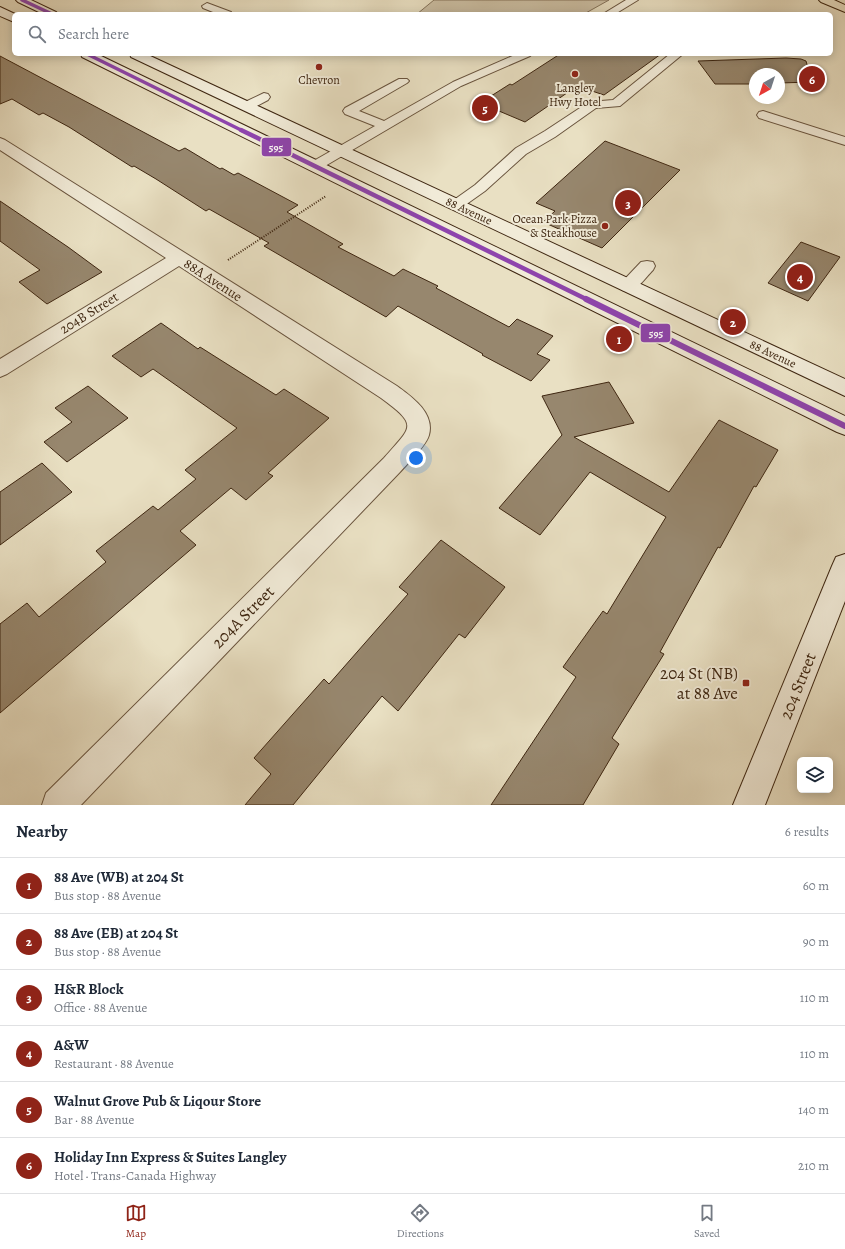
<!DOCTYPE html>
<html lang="en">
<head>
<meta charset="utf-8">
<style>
  :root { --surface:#fff; --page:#f6f6f7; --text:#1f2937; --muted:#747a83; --line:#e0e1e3; --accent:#8f2418 }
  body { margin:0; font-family:Alegreya,serif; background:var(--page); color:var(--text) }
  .controls { position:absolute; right:12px; bottom:12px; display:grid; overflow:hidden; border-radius:6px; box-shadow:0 2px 10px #0003 }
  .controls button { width:36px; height:36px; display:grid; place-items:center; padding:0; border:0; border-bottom:1px solid var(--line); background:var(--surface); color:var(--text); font:20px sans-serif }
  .compass { position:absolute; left:749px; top:68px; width:36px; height:36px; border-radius:50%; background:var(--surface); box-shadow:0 2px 10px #0003; rotate:219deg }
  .you { position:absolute; left:416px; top:458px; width:14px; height:14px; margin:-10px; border:3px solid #fff; border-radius:50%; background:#1a73e8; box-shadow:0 0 0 6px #1a73e833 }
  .badge { display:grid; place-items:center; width:26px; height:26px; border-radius:50%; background:var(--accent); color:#fff; font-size:13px; font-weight:700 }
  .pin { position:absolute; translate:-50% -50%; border:2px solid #fff; box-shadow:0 1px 4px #0006 }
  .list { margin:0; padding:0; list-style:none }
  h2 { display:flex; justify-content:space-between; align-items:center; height:52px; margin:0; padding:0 16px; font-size:17px }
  h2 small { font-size:13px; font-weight:400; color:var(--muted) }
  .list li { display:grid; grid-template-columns:26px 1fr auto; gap:12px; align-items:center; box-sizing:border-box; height:56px; padding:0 16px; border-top:1px solid var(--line) }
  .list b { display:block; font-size:15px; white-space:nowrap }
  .list p { margin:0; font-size:13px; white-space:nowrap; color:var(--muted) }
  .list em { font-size:13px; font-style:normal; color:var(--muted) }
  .icon { flex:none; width:22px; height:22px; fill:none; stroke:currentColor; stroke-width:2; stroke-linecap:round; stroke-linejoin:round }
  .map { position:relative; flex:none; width:845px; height:805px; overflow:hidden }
  .search { position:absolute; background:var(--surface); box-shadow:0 2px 10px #0003; left:12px; right:12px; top:12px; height:44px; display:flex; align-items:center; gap:10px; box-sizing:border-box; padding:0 14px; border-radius:6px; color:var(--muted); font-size:15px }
  .sheet { height:388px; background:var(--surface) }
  nav { display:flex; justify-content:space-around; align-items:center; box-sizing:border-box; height:56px; border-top:1px solid var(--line); background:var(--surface); font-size:11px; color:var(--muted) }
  nav a { display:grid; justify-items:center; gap:2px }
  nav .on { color:var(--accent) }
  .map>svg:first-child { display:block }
  .green { fill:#ccc0a5; stroke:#85735b }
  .building { fill:#97876e; stroke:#3e2611 }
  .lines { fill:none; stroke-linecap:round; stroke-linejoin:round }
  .lane-casing { stroke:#69543e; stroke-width:2 }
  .street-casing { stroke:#69543e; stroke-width:2 }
  .secondary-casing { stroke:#3e2611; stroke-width:2 }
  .highway-casing { stroke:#3e2611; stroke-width:2 }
  .path { stroke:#3e2611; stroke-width:2; stroke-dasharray:1 1.5; stroke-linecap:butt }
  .lane { fill:#f1ebd8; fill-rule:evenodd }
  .street { fill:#f1ebd8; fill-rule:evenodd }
  .secondary { fill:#f1ebd8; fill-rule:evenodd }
  .highway { fill:#e9e0c3; fill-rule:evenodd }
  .bus-1-far2-casing { stroke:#f1ebd8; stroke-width:5.5 }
  .bus-1-far1-casing { stroke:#f1ebd8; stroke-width:7 }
  .bus-1-casing { stroke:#f1ebd8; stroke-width:9 }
  .bus-1-far2 { stroke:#8e44ad; stroke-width:3.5 }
  .bus-1-far1 { stroke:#8e44ad; stroke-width:4.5 }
  .bus-1 { stroke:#8e44ad; stroke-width:6 }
  .poi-dot { fill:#8f2418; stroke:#f1ebd8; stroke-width:1.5 }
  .labels { text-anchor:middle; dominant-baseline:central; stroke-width:4; stroke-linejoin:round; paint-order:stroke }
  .far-poi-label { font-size:12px; fill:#3e2611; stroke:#f1ebd8 }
  .far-street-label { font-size:12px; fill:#3e2611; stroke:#f1ebd8 }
  .street-label { font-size:14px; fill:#3e2611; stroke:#f1ebd8 }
  .near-street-label { font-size:17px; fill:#3e2611; stroke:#f1ebd8 }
  .near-poi-label { font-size:17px; fill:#3e2611; stroke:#f1ebd8; text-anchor:end }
  .line-badge { stroke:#f1ebd8; stroke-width:1.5 }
  .badge-label { font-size:11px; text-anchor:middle; font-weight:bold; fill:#fff }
</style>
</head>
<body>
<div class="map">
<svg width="845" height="805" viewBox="0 0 845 805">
  <rect width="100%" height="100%" fill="#e9e0c3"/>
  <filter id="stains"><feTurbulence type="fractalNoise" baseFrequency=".005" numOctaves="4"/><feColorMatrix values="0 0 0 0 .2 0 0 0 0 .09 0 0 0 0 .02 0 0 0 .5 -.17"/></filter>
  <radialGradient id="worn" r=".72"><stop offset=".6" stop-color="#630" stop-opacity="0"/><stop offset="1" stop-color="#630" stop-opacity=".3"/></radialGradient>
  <path class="green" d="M434,0H609L584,14H417Z"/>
  <g class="building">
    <path d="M560,54H661L604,95L577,86L525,122L480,103L510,84L512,85Z"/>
    <path d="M0,56L179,151L185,148L220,169L222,168L234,175L238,173L298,205L287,212L343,244L338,247L394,276L403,269L438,286L436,288L509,327L517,319L553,336L537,354L550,360L531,381L482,355L483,354L398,306L386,317L264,246L269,243L209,209L206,211L156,179L134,166L132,167L69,127L43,113L39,115L12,99L0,104Z"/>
    <path d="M786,58L801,59L806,61L812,82L779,83V74H755V84H715L698,61Z"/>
    <path d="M605,141L680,170L602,248L543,222L555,211L536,203Z"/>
    <path d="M0,201L68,247L102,272L47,304L19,282L40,270L0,241Z"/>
    <path d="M801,242L840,257L808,301L768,283Z"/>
    <path d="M161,323L198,349L200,347L276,395L284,389L329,418L268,473L273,476L246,500L231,488L180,531L196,545L0,713V624L27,603L39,617L106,562L96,551L153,506L158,510L196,479L185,470L237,428L153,369L141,377L112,356Z"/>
    <path d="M609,382L634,423L574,437L669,492L719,420L778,450L756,487L754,486L720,548L718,547L660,652L664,654L612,738L619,744L583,805H491L576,677L563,667L603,611L607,614L666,517L590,472L540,535L499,508L562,435L542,396Z"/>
    <path d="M88,386L128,418L67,462L44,442L72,422L55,408Z"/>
    <path d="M42,463L72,492L0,545V492Z"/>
    <path d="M441,540L505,587L465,638L459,634L398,711L382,696L293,805H245L271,774L254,758L324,679L329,684L408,594L399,587Z"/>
  </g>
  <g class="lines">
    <g class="lane-casing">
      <g id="lane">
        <path d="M626,0H638L615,14H603Z"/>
        <path d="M207,3L231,12L232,14H218L203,8L202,6Z"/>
        <path d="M517,54H532L530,56L461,86L320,169H310L308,166L310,163L375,126L345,114L343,111L345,108L399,79H407L409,81L407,83L359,111L384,121L453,82Z"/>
        <path d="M670,54H683L620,106L596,108L555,137L526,154L485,191L461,208L456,209L451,208L449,205L451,202L475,185L516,148L545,131L589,102L613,100Z"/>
        <path d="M264,93L268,94L270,97L268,100L251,109H243L241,106L243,103Z"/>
        <path d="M763,111L845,137V145L759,118L757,115L759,112Z"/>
        <path d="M647,261L653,262L655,266L653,270C644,279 636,294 622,290L620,286L622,282L641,262Z"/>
      </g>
    </g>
    <g class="street-casing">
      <path id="street" d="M0,138L5,140L397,386C412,397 435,413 429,435C426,446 408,463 400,472L81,805H42L46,793L384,458C412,426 419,426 381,398L179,266L7,374L0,377V359L166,258L0,150Z"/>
    </g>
    <g class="secondary-casing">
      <g id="secondary">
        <path d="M16,0H31L56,12L58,14H43L18,2Z"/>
        <path d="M0,7L15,14L14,22L0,16Z"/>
        <path d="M81,54H97L845,416V435L837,432L82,57Z"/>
        <path d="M130,54H146L845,379V396L131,57Z"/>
        <path d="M845,554V601L765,805H733L832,566L836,557Z"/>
      </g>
    </g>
    <g class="highway-casing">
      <path id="highway" d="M819,0H834L845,5V12L821,2Z"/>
    </g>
    <path class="path" d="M228,260L326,196"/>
    <use href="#lane" class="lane"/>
    <use href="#street" class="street"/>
    <use href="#secondary" class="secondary"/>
    <use href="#highway" class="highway"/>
    <g class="bus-1-far2-casing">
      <g id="bus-1-far2">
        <path d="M22,0L52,14"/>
        <path d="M87,54L243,131"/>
      </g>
    </g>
    <g class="bus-1-far1-casing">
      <path id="bus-1-far1" d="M241,130L588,300"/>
    </g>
    <g class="bus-1-casing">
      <path id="bus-1" d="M586,299L845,426"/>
    </g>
    <use href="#bus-1-far2" class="bus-1-far2"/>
    <use href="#bus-1-far1" class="bus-1-far1"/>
    <use href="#bus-1" class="bus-1"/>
  </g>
  <g class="poi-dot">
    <circle cx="319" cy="67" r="4"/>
    <circle cx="575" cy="74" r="4"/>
    <circle cx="605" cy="226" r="4"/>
    <rect x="742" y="679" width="8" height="8" rx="2"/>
  </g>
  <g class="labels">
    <g class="far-poi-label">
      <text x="319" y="80">Chevron</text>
      <text x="575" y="88">Langley<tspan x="575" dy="14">Hwy Hotel</tspan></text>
      <text x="597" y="219" text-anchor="end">Ocean Park Pizza<tspan x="597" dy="14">&amp; Steakhouse</tspan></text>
    </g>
    <g class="far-street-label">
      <text transform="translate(469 211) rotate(25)">88 Avenue</text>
      <text transform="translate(773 354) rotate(25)">88 Avenue</text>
    </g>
    <g class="street-label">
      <text transform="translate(213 280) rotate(33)">88A Avenue</text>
      <text transform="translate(89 313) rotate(-32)">204B Street</text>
    </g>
    <g class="near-street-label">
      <text transform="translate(243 617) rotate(-45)">204A Street</text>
      <text transform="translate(798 686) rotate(-68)">204 Street</text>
    </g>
    <g class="near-poi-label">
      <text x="738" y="673">204 St (NB)<tspan x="738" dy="20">at 88 Ave</tspan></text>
    </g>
  </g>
  <g class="line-badge">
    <rect x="261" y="137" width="31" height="20" rx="4" fill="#8e44ad"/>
    <rect x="640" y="323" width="31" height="20" rx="4" fill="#8e44ad"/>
  </g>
  <g class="badge-label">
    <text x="276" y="151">595</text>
    <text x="656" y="337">595</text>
  </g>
  <rect width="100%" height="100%" filter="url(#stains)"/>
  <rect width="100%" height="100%" fill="url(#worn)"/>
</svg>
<div class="controls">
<button><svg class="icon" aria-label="layers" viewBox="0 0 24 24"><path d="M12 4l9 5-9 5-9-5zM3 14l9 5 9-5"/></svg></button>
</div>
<svg class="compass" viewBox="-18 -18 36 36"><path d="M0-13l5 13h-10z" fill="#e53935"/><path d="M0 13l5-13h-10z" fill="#747a83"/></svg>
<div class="you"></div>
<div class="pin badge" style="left:619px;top:339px">1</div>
<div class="pin badge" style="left:733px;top:322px">2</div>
<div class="pin badge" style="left:628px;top:203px">3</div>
<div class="pin badge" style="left:800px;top:277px">4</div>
<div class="pin badge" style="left:485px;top:108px">5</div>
<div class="pin badge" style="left:812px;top:79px">6</div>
<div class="search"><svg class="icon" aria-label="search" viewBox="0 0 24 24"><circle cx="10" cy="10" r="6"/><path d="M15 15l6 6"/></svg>Search here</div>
</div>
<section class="sheet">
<h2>Nearby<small>6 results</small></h2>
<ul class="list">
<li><span class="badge">1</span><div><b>88 Ave (WB) at 204 St</b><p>Bus stop · 88 Avenue</p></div><em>60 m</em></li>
<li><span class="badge">2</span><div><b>88 Ave (EB) at 204 St</b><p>Bus stop · 88 Avenue</p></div><em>90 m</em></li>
<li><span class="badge">3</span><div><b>H&amp;R Block</b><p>Office · 88 Avenue</p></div><em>110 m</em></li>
<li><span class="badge">4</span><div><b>A&amp;W</b><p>Restaurant · 88 Avenue</p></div><em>110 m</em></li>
<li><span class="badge">5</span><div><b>Walnut Grove Pub &amp; Liqour Store</b><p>Bar · 88 Avenue</p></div><em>140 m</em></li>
<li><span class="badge">6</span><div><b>Holiday Inn Express &amp; Suites Langley</b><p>Hotel · Trans-Canada Highway</p></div><em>210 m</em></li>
</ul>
</section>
<nav>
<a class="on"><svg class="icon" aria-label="map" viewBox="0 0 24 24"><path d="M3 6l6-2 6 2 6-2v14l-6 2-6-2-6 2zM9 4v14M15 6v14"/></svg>Map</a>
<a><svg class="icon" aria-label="directions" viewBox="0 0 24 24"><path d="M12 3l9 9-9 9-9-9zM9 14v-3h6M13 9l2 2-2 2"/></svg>Directions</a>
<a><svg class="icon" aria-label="saved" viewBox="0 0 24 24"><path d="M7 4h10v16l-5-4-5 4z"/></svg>Saved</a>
</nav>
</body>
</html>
